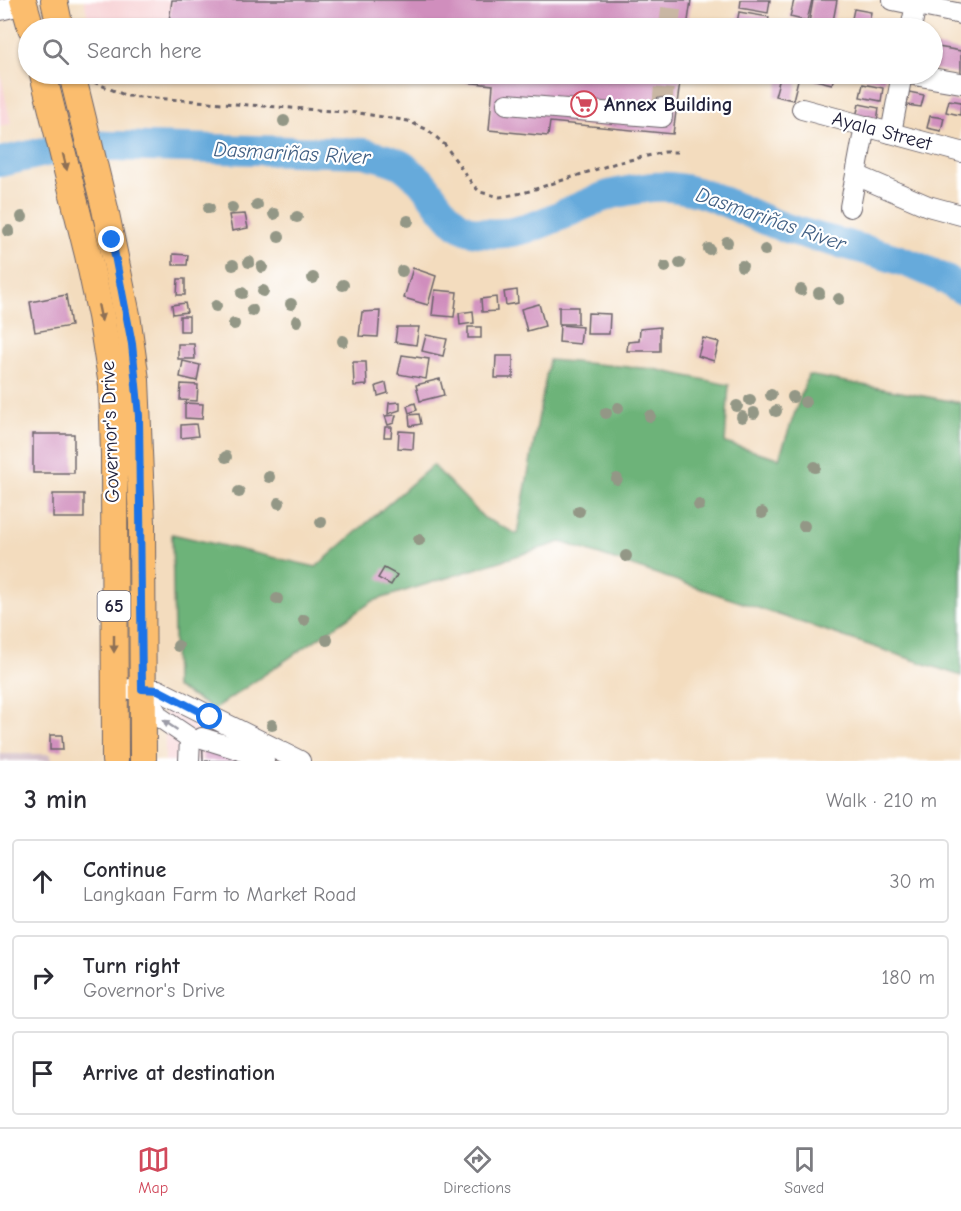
<!DOCTYPE html>
<html lang="en">
<head>
<meta charset="utf-8">
<style>
  :root { --surface:#fff; --page:#f2f2f3; --text:#2b2b33; --muted:#7c7c81; --line:#e1e1e2; --accent:#d1495b }
  body { margin:0; font-family:"Comic Neue",sans-serif; background:var(--page); color:var(--text) }
  .stop { position:absolute; width:18px; height:18px; margin:-14px; border:4px solid #1a73e8; border-radius:50%; background:#fff }
  .stop.end { background:#1a73e8; border-color:#fff; box-shadow:0 2px 6px #0008 }
  .list { margin:0; padding:0; list-style:none }
  h2 { display:flex; justify-content:space-between; align-items:center; height:78px; margin:0; padding:0 24px; font-size:26px }
  h2 small { font-size:20px; font-weight:400; color:var(--muted) }
  .list li { display:grid; grid-template-columns:39px 1fr auto; gap:18px; align-items:center; box-sizing:border-box; height:84px; margin:0 12px 12px; padding:0 12px; border:2px solid var(--line); border-radius:6px }
  .list b { display:block; font-size:22px; white-space:nowrap }
  .list p { margin:0; font-size:20px; white-space:nowrap; color:var(--muted) }
  .list em { font-size:20px; font-style:normal; color:var(--muted) }
  .icon { flex:none; width:33px; height:33px; fill:none; stroke:currentColor; stroke-width:2; stroke-linecap:round; stroke-linejoin:round }
  .map { position:relative; flex:none; width:961px; height:761px; overflow:hidden }
  .search { position:absolute; background:var(--surface); box-shadow:0 2px 4px #0004; left:18px; right:18px; top:18px; height:66px; display:flex; align-items:center; gap:15px; box-sizing:border-box; padding:0 21px; border-radius:33px; color:var(--muted); font-size:22px }
  .sheet { height:366px; background:var(--surface) }
  nav { display:flex; justify-content:space-around; align-items:center; box-sizing:border-box; height:84px; border-top:2px solid var(--line); background:var(--surface); font-size:16px; color:var(--muted) }
  nav a { display:grid; justify-items:center; gap:3px }
  nav .on { color:var(--accent) }
  .map>svg:first-child { display:block }
  .built { fill:#f7cfd2 }
  .industrial { fill:#d2bdc6 }
  .forest { fill:#6db379; stroke:#486a5a; stroke-width:1.5 }
  .lines { fill:none; stroke-linecap:round; stroke-linejoin:round }
  .river { stroke:#66aadb; stroke-width:30 }
  .building { fill:#d08ebd }
  .minor-tunnel { stroke:#c9b7a4; stroke-width:20; stroke-dasharray:20 10; stroke-linecap:butt }
  .minor-casing { stroke:#6b6369; stroke-width:22 }
  .major-casing { stroke:#6b6369; stroke-width:28 }
  .path { stroke:#6b6369; stroke-width:3; stroke-dasharray:4.5 4.5; stroke-linecap:butt }
  .minor { stroke:#fff; stroke-width:20 }
  .major { stroke:#fbbd6e; stroke-width:26 }
  .tree { fill:#939786 }
  .oneway { fill:#8e7054 }
  .oneway2 { fill:#9c9ca7 }
  .route { stroke:#1a73e8; stroke-width:8 }
  .labels { text-anchor:middle; dominant-baseline:central; stroke-width:4.5; stroke-linejoin:round; paint-order:stroke }
  .shield { fill:#fff; stroke:#646476; stroke-width:1.5 }
  .shield-label { font-size:18px; font-weight:bold; fill:#22223b }
  .poi-label { font-size:20px; font-weight:bold; fill:#22223b; stroke:#fff; text-anchor:start }
  .street-label { font-size:20px; fill:#22223b; stroke:#fff }
  .water-label { font-size:21px; font-style:italic; fill:#415f83; stroke:#fff }
</style>
</head>
<body>
<div class="map">
<svg width="961" height="761" viewBox="0 0 961 761">
  <rect width="100%" height="100%" fill="#fff"/>
  <filter id="ink" filterUnits="userSpaceOnUse"><feTurbulence type="fractalNoise" baseFrequency=".0167" numOctaves="2"/><feDisplacementMap in="SourceGraphic" scale="12" xChannelSelector="R" yChannelSelector="G"/><feConvolveMatrix kernelMatrix="1 2 1 2 8 2 1 2 1" color-interpolation-filters="sRGB"/></filter>
  <filter id="wash" filterUnits="userSpaceOnUse"><feTurbulence type="fractalNoise" baseFrequency=".008" numOctaves="4" result="noise"/><feDisplacementMap in="SourceGraphic" scale="24" xChannelSelector="R" yChannelSelector="G"/><feGaussianBlur stdDeviation="1.35" result="paint"/><feColorMatrix in="noise" values="0 0 0 0 0 0 0 0 0 0 0 0 0 0 0 0 0 1.4 0 .05"/><feComposite in="paint" operator="in"/></filter>
  <g filter="url(#wash)">
    <rect width="100%" height="100%" fill="#f3dcbe"/>
    <g class="built">
      <path d="M84,0H691L687,28H90Z"/>
      <path d="M0,70L11,124L0,126Z"/>
      <path d="M165,706L202,724L278,761H165Z"/>
    </g>
    <rect class="industrial" x="0" y="754" width="51" height="7"/>
    <path class="forest" d="M549,360L654,369L729,385L725,443L779,458L808,375L961,403V676L561,542L373,601L214,709L175,687L172,534L316,567L433,465L484,518L517,534Z"/>
    <g class="lines">
      <path class="river" d="M0,162L77,145L365,153C377,157 393,159 403,166C409,171 416,176 421,181C437,199 449,228 476,232C524,241 565,210 609,195C620,192 633,190 644,188C699,180 738,212 786,228C844,247 910,255 961,289"/>
    </g>
    <g id="blocks">
      <g class="building">
        <path d="M172,0H691L687,28H168Z"/>
        <path d="M741,0H770L768,13L740,8Z"/>
        <path d="M794,0H812L807,21L790,17Z"/>
        <path d="M813,0H837L832,27L809,23Z"/>
        <path d="M854,9L871,12L868,28H850Z"/>
        <path d="M739,12L769,17L767,28H736Z"/>
        <path d="M932,46L961,51V74L932,69Z"/>
        <path d="M396,74H681L673,134L550,122L548,136L489,130L493,85L396,75Z"/>
        <path d="M781,74L799,76L793,100L775,96Z"/>
        <path d="M812,74H835L832,84L811,79Z"/>
        <path d="M865,74H886L884,82L864,78Z"/>
        <path d="M863,84L883,88L881,101L860,97Z"/>
        <path d="M909,92L924,95L921,107L907,105Z"/>
        <path d="M949,100L961,102L960,115L946,112Z"/>
        <path d="M859,104L879,108L877,121L856,117Z"/>
        <path d="M930,116L944,118L941,131L927,128Z"/>
        <path d="M245,214L248,228L232,231L229,215Z"/>
        <path d="M173,254L188,255L187,265H173Z"/>
        <path d="M413,268L436,276L428,305L404,298Z"/>
        <path d="M178,279H185V295H177Z"/>
        <path d="M435,290L457,292L454,317L432,315Z"/>
        <path d="M517,290L518,303L506,305L504,292Z"/>
        <path d="M66,295L71,326L35,332L30,302Z"/>
        <path d="M496,297L497,311L482,312L481,299Z"/>
        <path d="M185,303L187,312L173,314L172,305Z"/>
        <path d="M539,304L545,326L527,331L521,309Z"/>
        <rect x="559" y="307" width="19" height="17"/>
        <path d="M380,311L378,337L359,336L362,312Z"/>
        <path d="M473,311L474,323L460,325L459,313Z"/>
        <path d="M588,313L610,314L609,334H587Z"/>
        <rect x="180" y="316" width="9" height="15"/>
        <path d="M560,325L582,327L580,344L559,342Z"/>
        <path d="M397,327H419L416,345L395,342Z"/>
        <rect x="468" y="327" width="13" height="11"/>
        <path d="M660,327V351H627L628,342L639,341L640,329Z"/>
        <path d="M426,335L447,339L443,356L422,351Z"/>
        <path d="M703,338L719,342L714,361L698,356Z"/>
        <path d="M178,344H194L195,359H178Z"/>
        <path d="M402,355L429,359L426,379L398,374Z"/>
        <path d="M496,356H513V378H495Z"/>
        <path d="M183,361L200,365L197,381L180,377Z"/>
        <path d="M353,362H366L367,385L354,386Z"/>
        <path d="M440,379L444,395L420,401L416,385Z"/>
        <path d="M386,383L388,393L378,396L376,386Z"/>
        <path d="M181,384L198,385L197,401L180,400Z"/>
        <path d="M400,402V410L388,414L389,403Z"/>
        <path d="M185,403L203,404L202,419L185,418Z"/>
        <path d="M415,403L417,410L409,413L407,406Z"/>
        <path d="M419,414L421,424L410,426L409,415Z"/>
        <path d="M396,415L394,423L388,425L385,416Z"/>
        <path d="M196,424L198,436L181,438V425Z"/>
        <path d="M385,427H392L391,437H384Z"/>
        <path d="M399,431L414,432L413,449L398,448Z"/>
        <rect x="33" y="434" width="41" height="39"/>
        <rect x="53" y="494" width="31" height="24"/>
        <path d="M384,568L397,575L391,585L378,578Z"/>
        <path d="M202,724L278,761H203Z"/>
        <path d="M50,735H62L63,750H50Z"/>
      </g>
    </g>
  </g>
  <g filter="url(#ink)">
    <use href="#blocks" fill-opacity="0" stroke="#6b6369" stroke-width="1.5"/>
    <g class="lines">
      <g class="minor-tunnel">
        <path d="M669,28L672,0"/>
        <path d="M662,108L665,74"/>
      </g>
      <g class="minor-casing">
        <g id="minor">
          <path d="M893,0L961,14"/>
          <path d="M0,10L24,4"/>
          <path d="M911,28L916,5"/>
          <path d="M908,74L961,83"/>
          <path d="M507,104L662,117V108"/>
          <path d="M802,109L961,152"/>
          <path d="M891,133L902,74"/>
          <path d="M856,175L928,206L961,215"/>
          <path d="M850,207L865,126"/>
          <path d="M130,689L158,690L300,761"/>
          <path d="M142,689L159,717L190,738L189,761"/>
          <path d="M202,738L241,750L264,761"/>
        </g>
      </g>
      <g class="major-casing">
        <g id="major">
          <path d="M23,0L31,28"/>
          <path d="M54,0L60,28"/>
          <path d="M43,74L88,255L101,316L112,385L114,455L115,761"/>
          <path d="M72,74L105,209L127,315L136,380L142,523L143,761"/>
        </g>
      </g>
      <path class="path" d="M94,82L127,96L359,113L408,121L428,130L445,145L473,185L480,192L500,197L523,193L616,163L665,152H680"/>
      <use href="#minor" class="minor"/>
      <use href="#major" class="major"/>
    </g>
    <g class="tree">
      <circle cx="284" cy="121" r="6"/>
      <circle cx="257" cy="205" r="6"/>
      <circle cx="209" cy="208" r="6"/>
      <circle cx="232" cy="208" r="6"/>
      <circle cx="274" cy="214" r="6"/>
      <circle cx="22" cy="217" r="6"/>
      <circle cx="297" cy="217" r="6"/>
      <circle cx="408" cy="221" r="6"/>
      <circle cx="9" cy="231" r="6"/>
      <circle cx="279" cy="237" r="6"/>
      <circle cx="727" cy="242" r="6"/>
      <circle cx="709" cy="249" r="6"/>
      <circle cx="765" cy="250" r="6"/>
      <circle cx="249" cy="262" r="6"/>
      <circle cx="680" cy="263" r="6"/>
      <circle cx="233" cy="265" r="6"/>
      <circle cx="742" cy="266" r="6"/>
      <circle cx="262" cy="267" r="6"/>
      <circle cx="665" cy="267" r="6"/>
      <circle cx="402" cy="271" r="6"/>
      <circle cx="313" cy="278" r="6"/>
      <circle cx="343" cy="285" r="6"/>
      <circle cx="801" cy="290" r="6"/>
      <circle cx="263" cy="291" r="6"/>
      <circle cx="242" cy="293" r="6"/>
      <circle cx="819" cy="293" r="6"/>
      <circle cx="839" cy="299" r="6"/>
      <circle cx="291" cy="304" r="6"/>
      <circle cx="216" cy="306" r="6"/>
      <circle cx="252" cy="310" r="6"/>
      <circle cx="297" cy="321" r="6"/>
      <circle cx="234" cy="324" r="6"/>
      <circle cx="343" cy="341" r="6"/>
      <circle cx="771" cy="395" r="6"/>
      <circle cx="793" cy="397" r="6"/>
      <circle cx="750" cy="400" r="6"/>
      <circle cx="805" cy="402" r="6"/>
      <circle cx="737" cy="406" r="6"/>
      <circle cx="618" cy="408" r="6"/>
      <circle cx="776" cy="411" r="6"/>
      <circle cx="606" cy="413" r="6"/>
      <circle cx="754" cy="413" r="6"/>
      <circle cx="650" cy="416" r="6"/>
      <circle cx="742" cy="417" r="6"/>
      <circle cx="226" cy="457" r="6"/>
      <circle cx="815" cy="467" r="6"/>
      <circle cx="269" cy="477" r="6"/>
      <circle cx="617" cy="479" r="6"/>
      <circle cx="239" cy="492" r="6"/>
      <circle cx="279" cy="503" r="6"/>
      <circle cx="699" cy="505" r="6"/>
      <circle cx="579" cy="511" r="6"/>
      <circle cx="762" cy="513" r="6"/>
      <circle cx="321" cy="522" r="6"/>
      <circle cx="804" cy="526" r="6"/>
      <circle cx="419" cy="540" r="6"/>
      <circle cx="626" cy="556" r="6"/>
      <circle cx="277" cy="599" r="6"/>
      <circle cx="304" cy="620" r="6"/>
      <circle cx="327" cy="640" r="6"/>
      <circle cx="178" cy="646" r="6"/>
      <circle cx="272" cy="725" r="6"/>
    </g>
    <defs><path id="oneway-solid" d="M-6-.8H1V-3.2L6.5 0L1 3.2V.8H-6Z" transform="scale(1.5)"/></defs>
    <g class="oneway">
      <use href="#oneway-solid" transform="translate(65 162) rotate(76)"/>
      <use href="#oneway-solid" transform="translate(100 313) rotate(78)"/>
      <use href="#oneway-solid" transform="translate(114 644) rotate(90)"/>
    </g>
    <use class="oneway2" href="#oneway-solid" transform="translate(170 725) rotate(-146)"/>
  </g>
  <g class="lines" filter="url(#ink)">
    <path class="route" d="M112,240L132,344L139,416L142,689L158,690L210,717"/>
  </g>
  <defs>
    <g id="supermarket-ring" transform="scale(1.35)"><circle r="9.5" fill="#fff" stroke="#d1495b" stroke-width="1.5"/><path d="M-6-5.5h2.5l.6 2H6L4.5 2H-2.5L-4.4-4H-6ZM-1.5 3.2a1.3 1.3 0 1 0 .1 0ZM3 3.2a1.3 1.3 0 1 0 .1 0Z" fill="#d1495b"/></g>
  </defs>
  <g fill-rule="evenodd">
    <use href="#supermarket-ring" x="584" y="104"/>
  </g>
  <g class="labels">
    <rect class="shield" x="97.5" y="591" width="33" height="30" rx="4.5"/>
    <g class="shield-label">
      <text x="114" y="606">65</text>
    </g>
    <g class="poi-label">
      <text x="604" y="104">Annex Building</text>
    </g>
    <g class="street-label">
      <text transform="translate(882 131) rotate(15)">Ayala Street</text>
      <text transform="translate(110 432) rotate(-92)">Governor's Drive</text>
    </g>
    <g class="water-label">
      <text transform="translate(292 153) rotate(3)">Dasmariñas River</text>
      <text transform="translate(771 219) rotate(19)">Dasmariñas River</text>
    </g>
  </g>
</svg>
<div class="stop" style="left:210px;top:717px"></div>
<div class="stop end" style="left:112px;top:240px"></div>
<div class="search"><svg class="icon" aria-label="search" viewBox="0 0 24 24"><circle cx="10" cy="10" r="6"/><path d="M15 15l6 6"/></svg>Search here</div>
</div>
<section class="sheet">
<h2>3 min<small>Walk · 210 m</small></h2>
<ul class="list">
<li><svg class="icon" aria-label="ahead" viewBox="0 0 24 24"><path d="M12 20V5M6 11l6-6 6 6"/></svg><div><b>Continue</b><p>Langkaan Farm to Market Road</p></div><em>30 m</em></li>
<li><svg class="icon" aria-label="right" viewBox="0 0 24 24"><path d="M7 20v-9h11M14 6l5 5-5 5"/></svg><div><b>Turn right</b><p>Governor's Drive</p></div><em>180 m</em></li>
<li><svg class="icon" aria-label="arrive" viewBox="0 0 24 24"><path d="M6 21V4h12l-3 4 3 4H6"/></svg><div><b>Arrive at destination</b></div></li>
</ul>
</section>
<nav>
<a class="on"><svg class="icon" aria-label="map" viewBox="0 0 24 24"><path d="M3 6l6-2 6 2 6-2v14l-6 2-6-2-6 2zM9 4v14M15 6v14"/></svg>Map</a>
<a><svg class="icon" aria-label="directions" viewBox="0 0 24 24"><path d="M12 3l9 9-9 9-9-9zM9 14v-3h6M13 9l2 2-2 2"/></svg>Directions</a>
<a><svg class="icon" aria-label="saved" viewBox="0 0 24 24"><path d="M7 4h10v16l-5-4-5 4z"/></svg>Saved</a>
</nav>
</body>
</html>
